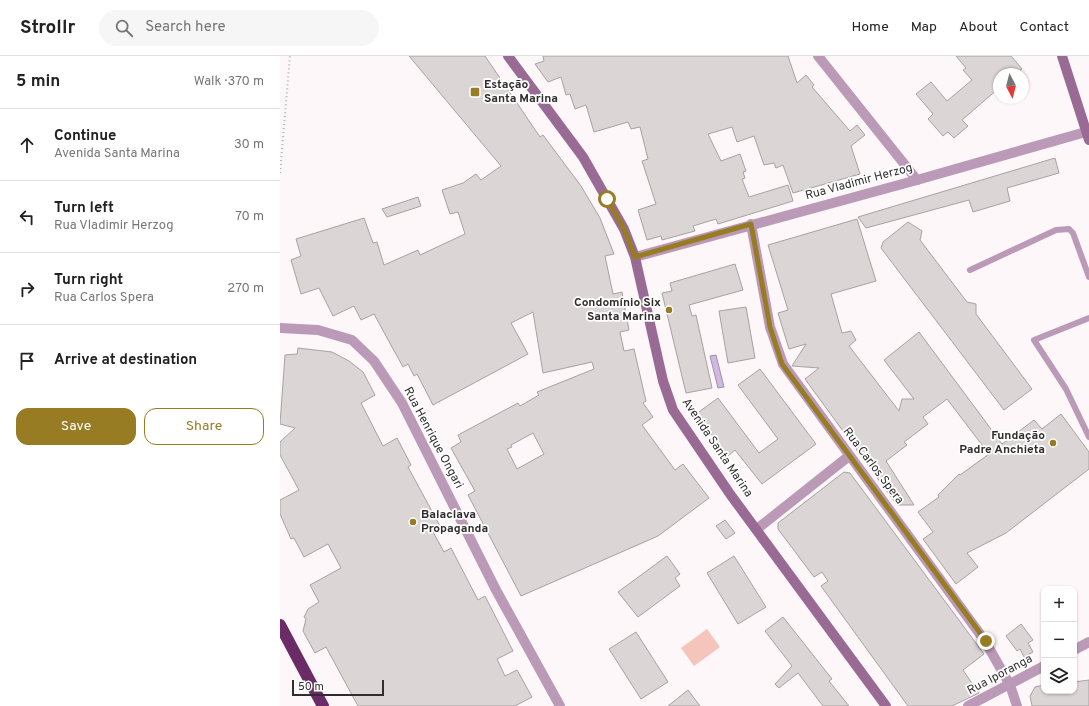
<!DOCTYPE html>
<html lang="en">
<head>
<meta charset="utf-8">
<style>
  :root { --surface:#fff; --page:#f6f6f6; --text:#222; --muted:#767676; --line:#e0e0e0; --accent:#977c24 }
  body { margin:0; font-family:Overpass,sans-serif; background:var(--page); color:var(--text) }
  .controls { position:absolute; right:12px; bottom:12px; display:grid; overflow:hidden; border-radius:8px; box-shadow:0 1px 3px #0004 }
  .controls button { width:36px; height:36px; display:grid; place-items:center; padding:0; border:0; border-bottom:1px solid var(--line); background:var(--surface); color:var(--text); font:20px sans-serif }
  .compass { position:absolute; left:713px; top:12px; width:36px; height:36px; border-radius:50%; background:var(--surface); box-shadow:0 1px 3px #0004; rotate:173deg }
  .scale { position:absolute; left:12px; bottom:10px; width:92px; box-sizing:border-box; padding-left:4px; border:2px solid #302d2e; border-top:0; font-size:11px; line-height:14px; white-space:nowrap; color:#302d2e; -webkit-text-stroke:3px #fff; paint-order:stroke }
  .stop { position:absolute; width:12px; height:12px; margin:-9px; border:3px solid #977c24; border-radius:50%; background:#fff }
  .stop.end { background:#977c24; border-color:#fff; box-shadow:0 1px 4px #0008 }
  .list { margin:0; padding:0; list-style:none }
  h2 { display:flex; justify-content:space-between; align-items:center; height:52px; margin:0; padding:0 16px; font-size:17px }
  h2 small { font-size:13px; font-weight:400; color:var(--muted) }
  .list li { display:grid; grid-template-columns:26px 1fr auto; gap:12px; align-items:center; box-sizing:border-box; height:72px; padding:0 16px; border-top:1px solid var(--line) }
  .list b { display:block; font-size:15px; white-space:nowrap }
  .list p { margin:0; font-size:13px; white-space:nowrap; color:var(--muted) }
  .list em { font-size:13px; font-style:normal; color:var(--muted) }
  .actions { display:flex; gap:8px; padding:12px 16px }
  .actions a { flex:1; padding:9px 0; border:1px solid var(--accent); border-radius:12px; text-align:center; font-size:14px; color:var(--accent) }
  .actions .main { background:var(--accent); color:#fff }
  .icon { flex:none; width:22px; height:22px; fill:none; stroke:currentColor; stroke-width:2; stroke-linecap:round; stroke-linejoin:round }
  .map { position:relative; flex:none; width:809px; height:650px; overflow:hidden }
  header { display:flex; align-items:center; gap:24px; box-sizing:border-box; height:56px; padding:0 20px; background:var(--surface); border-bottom:1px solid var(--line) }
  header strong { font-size:19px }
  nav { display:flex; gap:22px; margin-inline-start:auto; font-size:14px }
  .search { width:280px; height:36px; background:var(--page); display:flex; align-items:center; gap:10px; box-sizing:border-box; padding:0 14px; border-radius:22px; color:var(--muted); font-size:15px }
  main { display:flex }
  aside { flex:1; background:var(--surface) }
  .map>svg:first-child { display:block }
  .green { fill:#f5c4bb }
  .water { fill:#cfb9e1; stroke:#9f8fab }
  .building { fill:#dcd5d6; stroke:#a8a1a2; fill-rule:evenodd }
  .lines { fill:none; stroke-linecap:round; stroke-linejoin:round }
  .path { stroke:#b4afb1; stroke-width:2; stroke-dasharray:1 3; stroke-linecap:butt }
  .lane { stroke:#ba9ab6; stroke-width:6 }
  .street { stroke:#ba9ab6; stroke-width:10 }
  .secondary { stroke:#996b94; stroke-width:10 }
  .highway { stroke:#6b2b67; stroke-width:12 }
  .route { stroke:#977c24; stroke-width:5 }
  .poi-dot { fill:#977c24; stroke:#fff; stroke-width:1.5 }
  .labels { text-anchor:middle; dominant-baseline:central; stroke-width:3.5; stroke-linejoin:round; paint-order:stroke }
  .poi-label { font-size:12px; font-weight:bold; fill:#302d2e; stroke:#fff; text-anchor:start }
  .street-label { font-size:12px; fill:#302d2e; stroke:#fff }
</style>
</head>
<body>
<header>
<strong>Strollr</strong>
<div class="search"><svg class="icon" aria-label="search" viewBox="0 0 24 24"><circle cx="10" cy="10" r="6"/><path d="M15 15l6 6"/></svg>Search here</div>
<nav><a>Home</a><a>Map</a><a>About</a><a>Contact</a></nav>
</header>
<main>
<aside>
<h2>5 min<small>Walk · 370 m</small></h2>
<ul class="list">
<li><svg class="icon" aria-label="ahead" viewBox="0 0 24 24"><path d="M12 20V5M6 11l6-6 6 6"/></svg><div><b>Continue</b><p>Avenida Santa Marina</p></div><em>30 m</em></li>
<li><svg class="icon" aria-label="left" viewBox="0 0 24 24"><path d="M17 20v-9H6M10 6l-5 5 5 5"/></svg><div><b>Turn left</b><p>Rua Vladimir Herzog</p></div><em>70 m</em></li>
<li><svg class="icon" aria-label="right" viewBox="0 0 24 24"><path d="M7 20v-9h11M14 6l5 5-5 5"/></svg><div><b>Turn right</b><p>Rua Carlos Spera</p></div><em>270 m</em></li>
<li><svg class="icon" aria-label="arrive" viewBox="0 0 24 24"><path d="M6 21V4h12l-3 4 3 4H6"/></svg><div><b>Arrive at destination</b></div></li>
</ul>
<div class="actions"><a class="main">Save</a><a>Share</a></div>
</aside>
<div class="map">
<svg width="809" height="650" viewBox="0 0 809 650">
  <rect width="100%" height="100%" fill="#fef7fa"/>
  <path class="green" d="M427,573L440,591L414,610L401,592Z"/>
  <path class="water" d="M436,299L444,331L438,332L430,300Z"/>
  <g class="building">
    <path d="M129,0H205L260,81L263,79L301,130L320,162L334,198L325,200L333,238L342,236L349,274L340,276L344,295L354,293L366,345L363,347L373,361L362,369L395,414L403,408L429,442L378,480L241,540L188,439L195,435L171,392L181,386L178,379L238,347L240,350L259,339L257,336L314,313L312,306L263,317L253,256L231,267L248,298L153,349L137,318L134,320L128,308L123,311L94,258L81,264L74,250L53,260L39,232L21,238L11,204L21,200L16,183L84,162L93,187L97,186L104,209L138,194L140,199L185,178L178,156L170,158L162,134L183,127L196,118L201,124L221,110ZM253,377L264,398L237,413L227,393L232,391L231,389Z"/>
    <path d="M263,0H508L517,27L526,19L534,29L532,31L570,75L577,69L585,79L571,90L580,118L513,137L503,109L496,112L494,107L484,109L474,80L457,86L452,71L428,78L441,105L460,98L466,115L463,116L465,122L462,123L469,141L508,129L513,145L438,168L436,163L413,170L415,175L382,184L381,180L367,184L358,154L376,148L362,105L368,103L360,71L351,73L348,66L314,76L306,49L295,53L290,38L286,39L281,21L268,26L255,8L264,5Z"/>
    <path d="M676,0H731L742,13L735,18H719V32L682,64L688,70L674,82L668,76L663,80L648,63L653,58L636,38L651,26L667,45L692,24L683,14L686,12Z"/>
    <path d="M775,102L779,117L727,132L730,145L693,156L689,144L586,172L578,161Z"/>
    <path d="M138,141L141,150L132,153L107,161L102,153Z"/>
    <path d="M577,163L596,225L551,238L562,277L571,275L576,284L569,290L619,355L622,343H634L604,304L639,276L722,388L754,364L762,373L781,358L809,396V413L726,477L687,497L698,511L676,528L643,483L653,476L638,456L659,441L658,439L679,418L680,419L709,398L667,343L643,361L648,368L624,386L627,389L606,405L634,449H617L525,323L539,312L512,310L526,288L509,293L498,257L508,254L488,189Z"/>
    <path d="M628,166L642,175L640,184L687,246L696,248V258L752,333L724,354L601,192L603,186Z"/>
    <path d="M455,208L463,234L409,249L412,260L416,259L432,332L406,337L382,237L392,235L390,227Z"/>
    <path d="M466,251L475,302L448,307L439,255Z"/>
    <path d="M18,292L52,296L69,305L83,316L95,339L81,347L103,390L117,382L131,409L128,411L160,470L152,474L164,496L171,492L198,544L205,540L233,595L217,603L225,620L237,614L252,641L235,650H78L46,591L35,597L23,575L26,563L24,561L28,553L39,546L30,529L61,512L48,488L24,501L14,482L11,483L0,458V444L19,434L0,399V386L15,372L0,368L5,299L17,298Z"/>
    <path d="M480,313L536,388L482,428L455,394L448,400L416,358L438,342L479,397L498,383L458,329Z"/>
    <path d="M564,416L570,417L704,598L683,614L693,629L694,628L699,637L672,650H628L541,530L548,525L542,516L534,521L498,473V467Z"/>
    <path d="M445,464L455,477L446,483L436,470Z"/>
    <path d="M387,500L400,518L395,522L400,530L358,561L338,536Z"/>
    <path d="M454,500L486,551L458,568L427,517Z"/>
    <path d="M503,561L552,623L549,625L569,650H543L518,617L499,632L495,628L512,610L485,575Z"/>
    <path d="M741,568L753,584L748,587L753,596L744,601L740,593L737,595L726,580Z"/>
    <path d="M356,576L388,626L361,643L329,593Z"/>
    <path d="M809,624V650H752L750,640L755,631L764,629V635H794V626Z"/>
    <path d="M408,634L420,650H388Z"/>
  </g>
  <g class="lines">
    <path class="path" d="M0,117L10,0"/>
    <g class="lane">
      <path d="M690,214L776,174L789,173L793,177L809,221"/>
      <path d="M809,262L754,284L786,333L809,381"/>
    </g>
    <g class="street">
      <path d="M538,0L637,124"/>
      <path d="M471,168L490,271L503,308L705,585L730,629L737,650"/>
      <path d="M355,201L637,124L809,75"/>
      <path d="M0,272L38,274L72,284L94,305L122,347L216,534L280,650"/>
      <path d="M477,473L569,400"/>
      <path d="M794,594L809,586"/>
      <path d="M688,650L764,610"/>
    </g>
    <g class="secondary">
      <path d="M228,0L303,101L344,173L355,201L383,325L393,354L450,438L606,650"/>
      <path d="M782,0L809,84"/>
    </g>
    <path class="highway" d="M0,569L43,650"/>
  </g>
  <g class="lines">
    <path class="route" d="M327,143L344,173L355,201L471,168L490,271L502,308L706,585"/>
  </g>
  <g class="poi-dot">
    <rect x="190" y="31" width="10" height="10" rx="2"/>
    <circle cx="389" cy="254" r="4"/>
    <circle cx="773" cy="387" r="4"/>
    <circle cx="133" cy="466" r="4"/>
  </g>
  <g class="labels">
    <g class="poi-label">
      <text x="204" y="29">Estação<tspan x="204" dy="14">Santa Marina</tspan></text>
      <text x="381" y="247" text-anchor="end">Condomínio Six<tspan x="381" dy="14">Santa Marina</tspan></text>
      <text x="765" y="380" text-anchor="end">Fundação<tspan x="765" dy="14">Padre Anchieta</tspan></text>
      <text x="141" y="459">Balaclava<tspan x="141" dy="14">Propaganda</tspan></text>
    </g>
    <g class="street-label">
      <text transform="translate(579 126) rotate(-15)">Rua Vladimir Herzog</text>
      <text transform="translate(153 382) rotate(62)">Rua Henrique Ongari</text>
      <text transform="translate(437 392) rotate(56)">Avenida Santa Marina</text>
      <text transform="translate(593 410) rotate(53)">Rua Carlos Spera</text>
      <text transform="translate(720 619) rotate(-28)">Rua Iporanga</text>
    </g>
  </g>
</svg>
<div class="controls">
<button>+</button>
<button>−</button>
<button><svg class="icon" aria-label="layers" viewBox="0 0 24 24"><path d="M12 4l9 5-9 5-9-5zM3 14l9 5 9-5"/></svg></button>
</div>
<svg class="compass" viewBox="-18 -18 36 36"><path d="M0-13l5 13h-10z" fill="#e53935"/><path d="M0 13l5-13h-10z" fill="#767676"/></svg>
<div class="scale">50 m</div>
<div class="stop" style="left:327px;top:143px"></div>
<div class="stop end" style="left:706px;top:585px"></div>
</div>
</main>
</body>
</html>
